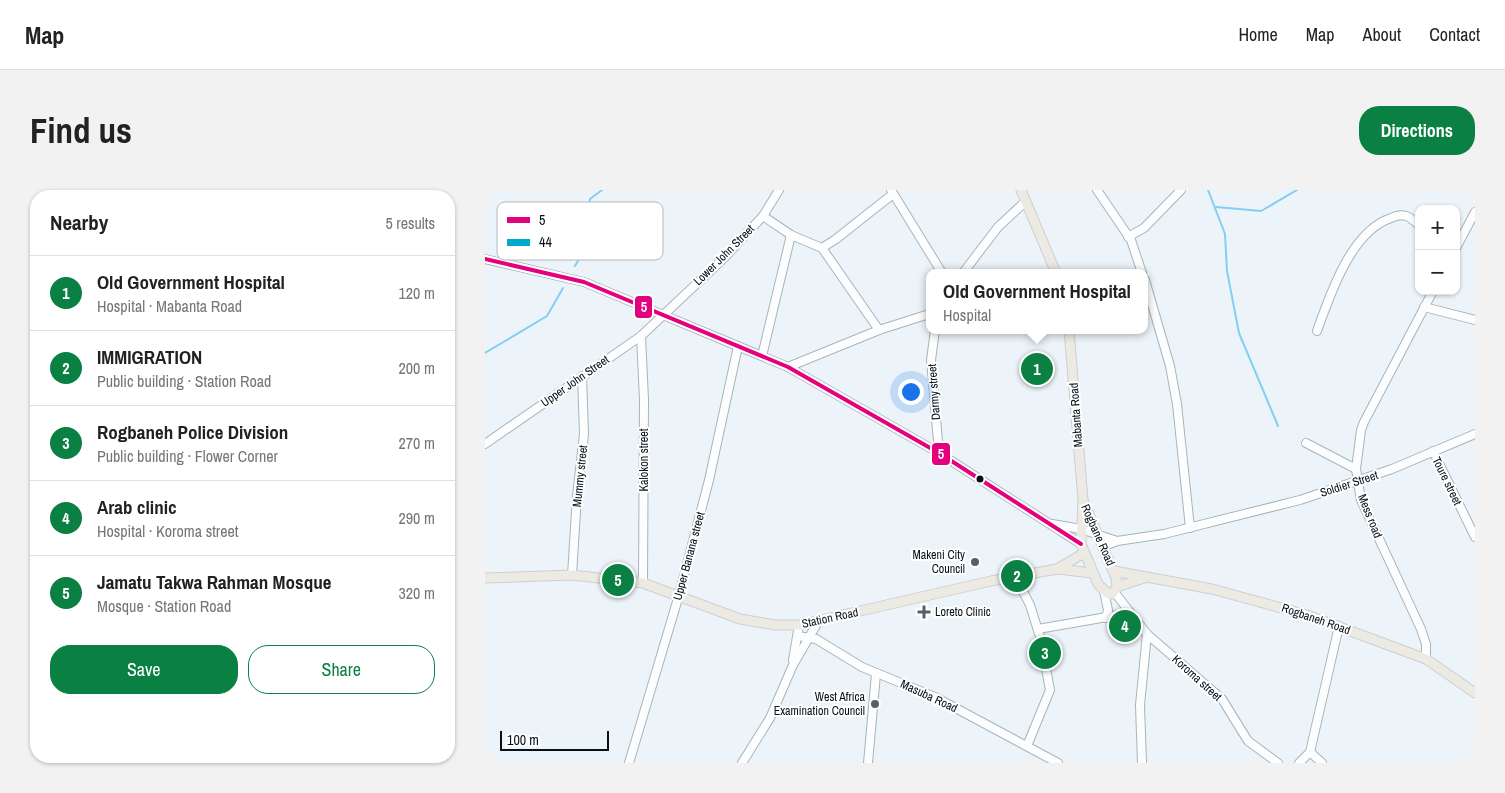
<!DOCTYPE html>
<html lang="en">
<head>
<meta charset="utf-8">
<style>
  :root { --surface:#fff; --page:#f2f2f2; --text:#222; --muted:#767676; --line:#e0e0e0; --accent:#0b8043 }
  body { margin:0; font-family:"Archivo Narrow",sans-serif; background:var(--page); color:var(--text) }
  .controls { position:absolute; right:15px; top:15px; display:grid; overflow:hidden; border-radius:10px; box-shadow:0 1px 4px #0004 }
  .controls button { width:45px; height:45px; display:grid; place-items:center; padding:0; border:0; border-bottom:1px solid var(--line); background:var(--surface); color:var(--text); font:25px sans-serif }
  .scale { position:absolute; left:15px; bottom:12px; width:109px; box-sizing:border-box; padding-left:5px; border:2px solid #051118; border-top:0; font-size:14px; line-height:18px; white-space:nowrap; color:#051118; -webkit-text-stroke:4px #fff; paint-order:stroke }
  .you { position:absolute; left:425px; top:201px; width:18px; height:18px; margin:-12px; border:4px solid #fff; border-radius:50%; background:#1a73e8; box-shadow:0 0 0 8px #1a73e833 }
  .badge { display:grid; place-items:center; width:32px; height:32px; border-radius:50%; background:var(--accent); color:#fff; font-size:16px; font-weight:700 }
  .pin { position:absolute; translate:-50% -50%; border:2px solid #fff; box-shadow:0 1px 5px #0006 }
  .popup { position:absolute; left:441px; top:79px; width:222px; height:65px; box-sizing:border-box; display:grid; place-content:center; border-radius:10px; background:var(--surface); filter:drop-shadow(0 1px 4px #0005); font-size:16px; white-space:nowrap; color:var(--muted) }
  .popup b { font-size:19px; color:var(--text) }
  .popup::after { content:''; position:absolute; left:50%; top:100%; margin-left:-10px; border:10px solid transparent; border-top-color:var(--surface) }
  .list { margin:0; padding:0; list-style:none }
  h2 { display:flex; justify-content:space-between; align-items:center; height:65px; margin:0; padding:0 20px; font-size:21px }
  h2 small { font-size:16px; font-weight:400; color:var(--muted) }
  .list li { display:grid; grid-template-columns:32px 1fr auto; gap:15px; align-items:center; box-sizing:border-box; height:75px; padding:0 20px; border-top:1px solid var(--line) }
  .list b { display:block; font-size:19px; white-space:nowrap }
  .list p { margin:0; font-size:16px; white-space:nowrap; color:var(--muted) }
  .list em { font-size:16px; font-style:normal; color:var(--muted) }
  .actions { display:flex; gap:10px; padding:15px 20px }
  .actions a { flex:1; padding:11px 0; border:1px solid var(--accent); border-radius:20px; text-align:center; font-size:18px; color:var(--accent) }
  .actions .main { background:var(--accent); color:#fff }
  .map { position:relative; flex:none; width:990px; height:573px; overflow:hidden; border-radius:20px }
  header { display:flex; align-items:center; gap:30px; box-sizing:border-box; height:70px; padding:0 25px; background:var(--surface); border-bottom:1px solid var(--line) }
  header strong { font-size:24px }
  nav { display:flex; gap:28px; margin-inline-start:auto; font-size:18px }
  .intro { display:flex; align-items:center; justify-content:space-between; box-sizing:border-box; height:120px; padding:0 30px }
  h1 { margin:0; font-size:35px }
  .button { padding:12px 22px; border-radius:20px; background:var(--accent); color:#fff; font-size:18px; font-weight:700 }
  main { display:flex; gap:30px; padding:0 30px }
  aside { flex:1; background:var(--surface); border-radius:20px; box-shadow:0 1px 4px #0004 }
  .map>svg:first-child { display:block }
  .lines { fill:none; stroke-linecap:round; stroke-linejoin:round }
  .stream { stroke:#84cef4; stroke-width:2 }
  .minor-casing { stroke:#a9b4ba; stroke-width:10 }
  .major-casing { stroke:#cbd0d3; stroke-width:11 }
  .minor { stroke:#fcfdfe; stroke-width:8 }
  .major { stroke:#eceae2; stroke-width:9 }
  .bus-1-casing { stroke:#fff; stroke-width:8 }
  .bus-1 { stroke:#e5007d; stroke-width:4 }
  .bus-dot { fill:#051118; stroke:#fff; stroke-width:2 }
  .poi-dot { fill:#566067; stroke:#fff; stroke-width:2 }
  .labels { text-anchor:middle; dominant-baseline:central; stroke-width:4; stroke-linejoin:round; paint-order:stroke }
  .street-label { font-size:12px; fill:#051118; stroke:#fff }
  .poi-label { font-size:12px; fill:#051118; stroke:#fff; text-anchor:end }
  .key { fill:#fff; stroke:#b4b8ba; stroke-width:1 }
  .key-label { font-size:14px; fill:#051118 }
  .line-badge { stroke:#fff; stroke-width:2 }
  .badge-label { font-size:14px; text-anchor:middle; font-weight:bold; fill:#fff }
</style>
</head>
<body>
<header>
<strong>Map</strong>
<nav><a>Home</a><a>Map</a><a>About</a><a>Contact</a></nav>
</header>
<div class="intro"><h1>Find us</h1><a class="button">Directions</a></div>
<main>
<aside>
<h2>Nearby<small>5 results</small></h2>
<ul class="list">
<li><span class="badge">1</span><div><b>Old Government Hospital</b><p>Hospital · Mabanta Road</p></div><em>120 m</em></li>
<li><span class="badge">2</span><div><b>IMMIGRATION</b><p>Public building · Station Road</p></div><em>200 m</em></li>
<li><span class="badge">3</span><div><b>Rogbaneh Police Division</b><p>Public building · Flower Corner</p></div><em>270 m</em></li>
<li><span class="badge">4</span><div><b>Arab clinic</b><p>Hospital · Koroma street</p></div><em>290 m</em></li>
<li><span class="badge">5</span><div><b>Jamatu Takwa Rahman Mosque</b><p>Mosque · Station Road</p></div><em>320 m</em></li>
</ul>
<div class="actions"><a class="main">Save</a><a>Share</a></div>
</aside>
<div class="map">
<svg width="990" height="573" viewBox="0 0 990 573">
  <rect width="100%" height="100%" fill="#ecf4f9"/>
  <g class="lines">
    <g class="stream">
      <path d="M723,0L740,44L742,81L754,143L793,236"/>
      <path d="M731,17L776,21L812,0"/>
      <path d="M90,76L94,69L105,9L117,0"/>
      <path d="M0,163L62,126L78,98"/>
    </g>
    <g class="minor-casing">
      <g id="minor">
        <path d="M406,0L457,83"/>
        <path d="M612,0L646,50L657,83"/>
        <path d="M278,26L306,45L337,58L394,140"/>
        <path d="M643,47L659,38L696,0"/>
        <path d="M337,58L351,49L408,4"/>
        <path d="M971,58L990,22"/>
        <path d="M0,69L99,92L303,177L454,263L596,354"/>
        <path d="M478,83L513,37L541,11"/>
        <path d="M660,90L685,176L692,214L705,338"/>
        <path d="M939,117L990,130"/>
        <path d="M450,140L446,170L454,263"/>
        <path d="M832,141C845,105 866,41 906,28C910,26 916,24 921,26C925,27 930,32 934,35"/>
        <path d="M156,146L159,210L158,393"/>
        <path d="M277,166L306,45"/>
        <path d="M303,177L394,140L444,124"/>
        <path d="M821,253L871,279"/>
        <path d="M0,254L156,146L240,67L278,26L294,0"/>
        <path d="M948,261L990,347"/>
        <path d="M567,334L596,339L632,351"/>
        <path d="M617,357L632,351L679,344L815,310L907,279L990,244"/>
        <path d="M87,385L92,306L99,244L97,186"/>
        <path d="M530,386L545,415L555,447L565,500L542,556"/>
        <path d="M619,401L623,420L621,428"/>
        <path d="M630,403L662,444L737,509L763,551L793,573"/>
        <path d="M553,439L645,423"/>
        <path d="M313,446L331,449L377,477L450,507L573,573"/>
        <path d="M941,469V454L936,439L876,310L871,279L876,240L879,232L948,101"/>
        <path d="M308,470L314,435"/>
        <path d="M825,562L837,573"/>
        <path d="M144,573L194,405L224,290L253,156"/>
        <path d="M257,573L285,528L308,475L333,432"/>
        <path d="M383,573L391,484"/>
        <path d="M657,573L655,515L662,444"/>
        <path d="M814,573L825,562L854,436"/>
      </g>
    </g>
    <g class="major-casing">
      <g id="major">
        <path d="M536,0L571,83"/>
        <path d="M584,140L598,310L596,354L613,394L622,403L627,404L632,397L631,388L598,310"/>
        <path d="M573,379L607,383"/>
        <path d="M629,381L727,399L822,425L941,469L990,503"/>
        <path d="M0,388L87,385L158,393L255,429L290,435H314L506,391L572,379L599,363"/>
        <path d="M632,397L659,388"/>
      </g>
    </g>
    <use href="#minor" class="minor"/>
    <use href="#major" class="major"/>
    <g class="bus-1-casing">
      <path id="bus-1" d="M0,69L99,92L303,177L454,263L596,354"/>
    </g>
    <use href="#bus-1" class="bus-1"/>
  </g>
  <circle class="bus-dot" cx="495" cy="289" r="4.5"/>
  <g class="poi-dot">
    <circle cx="490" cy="372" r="5"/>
    <path d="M436.5 414.5h5v5h5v5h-5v5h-5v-5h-5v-5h5z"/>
    <circle cx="390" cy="514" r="5"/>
  </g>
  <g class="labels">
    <g class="street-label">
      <text transform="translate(239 65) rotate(-45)">Lower John Street</text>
      <text transform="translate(90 191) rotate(-35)">Upper John Street</text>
      <text transform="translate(449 202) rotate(-94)">Darmy street</text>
      <text transform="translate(591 225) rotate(-94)">Mabanta Road</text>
      <text transform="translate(159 270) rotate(-90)">Kalokon street</text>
      <text transform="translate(95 286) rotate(-84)">Mummy street</text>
      <text transform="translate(962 291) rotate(64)">Toure street</text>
      <text transform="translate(864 294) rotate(-18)">Soldier Street</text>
      <text transform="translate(885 326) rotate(68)">Mess road</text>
      <text transform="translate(613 345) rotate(66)">Rogbane Road</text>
      <text transform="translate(204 366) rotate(-75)">Upper Banana street</text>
      <text transform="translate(345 428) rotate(-12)">Station Road</text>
      <text transform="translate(831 429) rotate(19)">Rogbaneh Road</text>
      <text transform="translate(712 488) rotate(42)">Koroma street</text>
      <text transform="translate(444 506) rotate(25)">Masuba Road</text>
    </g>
    <g class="poi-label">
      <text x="480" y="365">Makeni City<tspan x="480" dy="14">Council</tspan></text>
      <text x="450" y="422" text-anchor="start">Loreto Clinic</text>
      <text x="380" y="507">West Africa<tspan x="380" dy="14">Examination Council</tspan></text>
    </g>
  </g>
  <rect x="12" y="12" width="166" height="58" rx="8" class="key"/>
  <rect x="22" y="27" width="23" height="6" fill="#e5007d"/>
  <rect x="22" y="49" width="23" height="7" fill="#00a9ce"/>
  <g class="key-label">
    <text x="54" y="35">5</text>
    <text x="54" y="57">44</text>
  </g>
  <g class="line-badge">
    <rect x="149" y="105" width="19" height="24" rx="5" fill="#e5007d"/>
    <rect x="446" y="252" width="20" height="24" rx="5" fill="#e5007d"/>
  </g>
  <g class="badge-label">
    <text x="159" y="122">5</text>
    <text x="456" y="269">5</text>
  </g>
</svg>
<div class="controls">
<button>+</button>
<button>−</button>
</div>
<div class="scale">100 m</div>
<div class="you"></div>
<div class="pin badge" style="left:552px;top:179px">1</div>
<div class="popup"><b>Old Government Hospital</b>Hospital</div>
<div class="pin badge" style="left:532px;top:386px">2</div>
<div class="pin badge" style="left:560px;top:463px">3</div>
<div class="pin badge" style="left:640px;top:436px">4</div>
<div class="pin badge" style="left:133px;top:390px">5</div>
</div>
</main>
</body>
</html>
